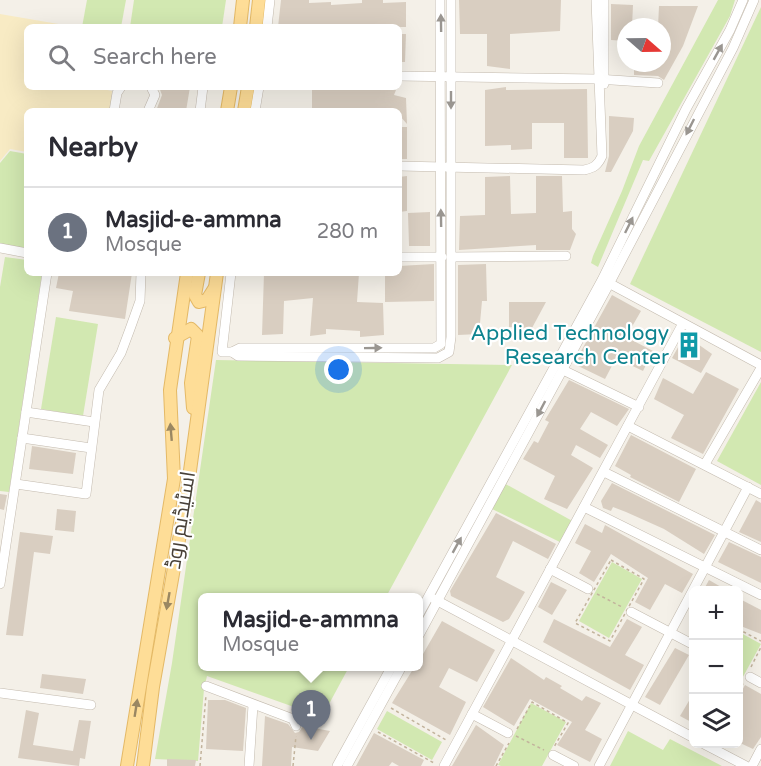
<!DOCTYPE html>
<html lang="en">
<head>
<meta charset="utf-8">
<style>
  :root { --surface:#fff; --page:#f2f2f3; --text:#2b2b33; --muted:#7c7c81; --line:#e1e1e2; --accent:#1a73e8 }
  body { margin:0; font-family:"Varela Round",Cairo,sans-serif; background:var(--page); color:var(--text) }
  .controls { position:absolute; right:18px; bottom:18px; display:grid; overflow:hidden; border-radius:9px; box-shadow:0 6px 24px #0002 }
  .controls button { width:54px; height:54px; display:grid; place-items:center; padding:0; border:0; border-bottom:2px solid var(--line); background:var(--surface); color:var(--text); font:30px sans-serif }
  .compass { position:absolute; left:617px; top:18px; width:54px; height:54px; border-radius:50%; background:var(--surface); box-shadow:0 6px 24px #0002; rotate:110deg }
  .you { position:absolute; left:339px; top:370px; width:21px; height:21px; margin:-15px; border:4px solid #fff; border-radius:50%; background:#1a73e8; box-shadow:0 0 0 9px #1a73e833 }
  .badge { display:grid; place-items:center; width:39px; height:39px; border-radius:50%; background:var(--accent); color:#fff; font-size:20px; font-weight:700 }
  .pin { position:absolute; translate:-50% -50px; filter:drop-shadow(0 2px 3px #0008) }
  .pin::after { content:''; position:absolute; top:32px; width:21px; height:18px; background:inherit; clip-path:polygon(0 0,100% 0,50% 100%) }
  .popup { position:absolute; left:198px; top:593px; width:225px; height:78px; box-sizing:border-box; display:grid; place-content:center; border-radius:9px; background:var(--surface); filter:drop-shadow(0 2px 4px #0005); font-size:20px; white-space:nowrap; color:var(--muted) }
  .popup b { font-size:22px; color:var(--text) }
  .popup::after { content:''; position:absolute; left:50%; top:100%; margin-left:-12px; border:12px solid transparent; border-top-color:var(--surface) }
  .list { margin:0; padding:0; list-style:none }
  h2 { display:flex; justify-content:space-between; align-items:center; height:78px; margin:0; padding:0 24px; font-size:26px }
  h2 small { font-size:20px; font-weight:400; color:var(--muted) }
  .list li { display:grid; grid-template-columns:39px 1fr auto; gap:18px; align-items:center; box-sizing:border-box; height:90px; padding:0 24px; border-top:2px solid var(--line) }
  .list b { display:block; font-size:22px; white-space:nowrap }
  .list p { margin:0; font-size:20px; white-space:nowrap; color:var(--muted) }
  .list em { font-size:20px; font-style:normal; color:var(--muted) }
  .icon { flex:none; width:33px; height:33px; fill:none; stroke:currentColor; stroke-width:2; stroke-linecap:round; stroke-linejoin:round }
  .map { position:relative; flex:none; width:761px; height:766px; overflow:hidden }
  .search { position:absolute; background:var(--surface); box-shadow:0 6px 24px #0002; left:24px; top:24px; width:378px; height:66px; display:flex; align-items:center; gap:15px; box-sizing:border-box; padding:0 21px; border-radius:9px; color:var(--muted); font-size:22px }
  .panel { position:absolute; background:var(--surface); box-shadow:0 6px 24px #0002; left:24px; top:108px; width:378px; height:168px; border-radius:9px }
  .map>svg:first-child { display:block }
  .green { fill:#d2e8b1 }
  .sand { fill:#f8ebc4 }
  .building { fill:#d9cec1 }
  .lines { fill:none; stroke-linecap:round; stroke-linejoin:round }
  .minor-casing { stroke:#c3baae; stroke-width:10 }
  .major-casing { stroke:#e4b966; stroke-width:14 }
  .path { stroke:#c2b39c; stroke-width:1.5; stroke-dasharray:3 3; stroke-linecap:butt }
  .minor { stroke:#fff; stroke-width:9 }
  .major { stroke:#fedd97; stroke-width:12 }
  .oneway { fill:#9a9691 }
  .oneway2 { fill:#9a8762 }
  .labels { text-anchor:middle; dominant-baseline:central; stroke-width:4.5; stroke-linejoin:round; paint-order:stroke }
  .culture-label { font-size:21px; fill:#0d838f; stroke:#fff; text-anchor:end }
  .street-label { font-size:21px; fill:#484037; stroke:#fff }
</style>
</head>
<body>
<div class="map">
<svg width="761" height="766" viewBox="0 0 761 766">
  <rect width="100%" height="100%" fill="#f4f0e8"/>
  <g class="green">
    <path d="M87,0H126L121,27H82Z"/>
    <path d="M134,0H226L222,27H130Z"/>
    <path d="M718,0H735L730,16L649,161L643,160L598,267L591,263L593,256L622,191L639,146Z"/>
    <path d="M761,7V352L630,284Z"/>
    <path d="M10,151L27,154V249L0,245V163Z"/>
    <path d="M5,257L27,260V273H42L9,492L0,491V287Z"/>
    <path d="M56,317L98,324L83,416L41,409Z"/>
    <path d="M216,360L512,365L386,597L203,598V666L349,667L322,717L207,676L204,689L198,761L155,759L172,663Z"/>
    <path d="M761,382V485L717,461Z"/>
    <path d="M502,482L576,523L564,544L488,507Z"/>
    <path d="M612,562L642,579L609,638L579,621Z"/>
    <path d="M739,632L761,644L739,684Z"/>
    <path d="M531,703L566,722L542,766H501L498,765Z"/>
    <path d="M387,711L442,742L432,760L377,729Z"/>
    <path d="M628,731L663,750L670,739L722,766H610Z"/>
  </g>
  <path class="sand" d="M0,14L76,27H27V87H94L112,91L111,111H27V152L10,149L0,161Z"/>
  <g class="building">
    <path d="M281,0H309V3L331,2V5L362,3V0H383V3L406,2V27H278Z"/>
    <path d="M459,0H561L560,31L510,34V69L487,66V34H460Z"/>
    <path d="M611,4L633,5L632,27H626V41L611,40Z"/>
    <path d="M659,6H698L683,46L664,80L658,76L634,75V63H662V27H658Z"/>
    <path d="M399,34H406L405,62H399Z"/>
    <path d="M159,87H190L186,111H156L162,95Z"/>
    <path d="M312,87L396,90L394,95L406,98L407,124L399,115V111H312Z"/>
    <path d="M506,87V90L587,89L588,158H564V123H532V149L511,150V145L485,146V90Z"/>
    <path d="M609,116L634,118L633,131L611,172H605L609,156Z"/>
    <rect x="399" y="127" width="8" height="32"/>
    <path d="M407,176V211L399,212V177Z"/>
    <path d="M510,176L511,214L536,213V176H562L563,212L572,211V229L576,234L570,250H536V245L459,250L460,216L485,215V177Z"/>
    <path d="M430,212V246H409L408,213Z"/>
    <path d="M434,264V301L385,302V273H399V266Z"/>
    <path d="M486,264L487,301H482L479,334L458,335V265Z"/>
    <path d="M59,273H132L125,319L69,311L73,291L56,288Z"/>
    <path d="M264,273L289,275V273H359L357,302L383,303L384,335L360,337V331L326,329V334L310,336L313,298L284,301L283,334L262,335Z"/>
    <path d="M612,295L641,311L626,337L653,351L643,371L616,358L605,379L574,364Z"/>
    <path d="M509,302H546L532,328L509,327Z"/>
    <path d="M685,335L712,354L701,373L672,358Z"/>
    <path d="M706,372L739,389L703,454L671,438L684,415L654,399L663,378L693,394Z"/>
    <path d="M569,380L629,409L617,426L591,412L580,429L608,445L600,458L576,445L571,455L593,468L567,509L544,499L555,476L523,459L534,441L538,443L549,422L545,420Z"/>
    <path d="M631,435L696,469L679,502L630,477L631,475L615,466Z"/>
    <path d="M32,446L76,453L73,474L29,469Z"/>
    <path d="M612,483L715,535L704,554L664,529L626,512L613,507L611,511L603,508L601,501Z"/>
    <path d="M0,494L7,495L4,510L0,509Z"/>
    <path d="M756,500L761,503V542L739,532Z"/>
    <path d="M57,509L76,511L74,532L55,530Z"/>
    <path d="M496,513L556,544L548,559L513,541L496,577L525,592L509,619L503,622L451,596L450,591Z"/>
    <path d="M585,524L602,533L605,525L693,574L682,593L665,584L650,610L635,602L648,578L611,554L594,582L579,573L591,551L575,543Z"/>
    <path d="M20,532L53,536L50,554L34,552L23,636L6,635Z"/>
    <path d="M729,542L761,557V583L718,562Z"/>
    <path d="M709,580L728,591H703Z"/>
    <path d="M551,582L567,590L552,615L538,607Z"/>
    <path d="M738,598L761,610V634L738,625Z"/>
    <path d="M554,619L610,647L627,619L642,627L625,655L644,665L630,690L543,642Z"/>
    <path d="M442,621L495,650L477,682L449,668L439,687L466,702L450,735L392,703L415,666H419V661Z"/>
    <path d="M675,648L689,655L660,705L645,697Z"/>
    <path d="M511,658L544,680L546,677L562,686L560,688L582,701L586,696L601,703L585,730L602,739L590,762L557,745L572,722L530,699L514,726L483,707Z"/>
    <path d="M42,674L86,679L83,694L40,688Z"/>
    <path d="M745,685L761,694V737L753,749L738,742V698Z"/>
    <path d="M693,694V723L680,716Z"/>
    <path d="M208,700H225L246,708L243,751L206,749Z"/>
    <path d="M26,710L39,713L33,745L73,751L79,720L91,721L85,759L80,758L79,766L18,758Z"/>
    <path d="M265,716L288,724L295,733L299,732L303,726L330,731L318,751L292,747L291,766H262Z"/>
    <path d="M476,725L504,745L494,766H452Z"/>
    <path d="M374,733L424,760L421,766H399L392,762L389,766H356Z"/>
    <path d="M167,759L196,760L195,766H167Z"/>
  </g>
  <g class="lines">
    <g class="minor-casing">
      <g id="minor">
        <path d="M604,0V84"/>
        <path d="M267,27L270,0"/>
        <path d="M399,76L597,79L658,83"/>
        <path d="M114,111L117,93L121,87"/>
        <path d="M148,111L155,95L151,87"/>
        <path d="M200,111L203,87"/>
        <path d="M255,111L259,87"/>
        <path d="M399,166L584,170C594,168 598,165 602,156L596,0"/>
        <path d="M0,248L27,253"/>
        <path d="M399,257H442"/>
        <path d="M451,257L566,256"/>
        <path d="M231,273L222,352H232L240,348H434L441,344L440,0"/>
        <path d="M605,281L761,365"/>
        <path d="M232,352L238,356L438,358L449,352L451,337V0"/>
        <path d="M563,370L639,407"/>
        <path d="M26,412L94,422"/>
        <path d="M628,426L761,494"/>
        <path d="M22,438L91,448"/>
        <path d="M705,464L761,368"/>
        <path d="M604,472L761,550"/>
        <path d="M16,484L86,494L99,390L121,353L130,329L140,301L141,273"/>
        <path d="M584,507L761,595"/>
        <path d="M550,569L588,589"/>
        <path d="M0,584L47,273"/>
        <path d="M434,599L694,738"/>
        <path d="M631,612L694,645"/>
        <path d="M419,614L602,280L686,109L730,30L743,0"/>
        <path d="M419,635L609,284L733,48L754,0"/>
        <path d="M750,677L761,683"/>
        <path d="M206,686L293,719L296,726"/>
        <path d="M0,693L91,705"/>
        <path d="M472,714L508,733"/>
        <path d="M704,744L746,766"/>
        <path d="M553,755L574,766"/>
        <path d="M249,766L253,705"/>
        <path d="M337,766L392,666"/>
        <path d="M347,766L402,666"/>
        <path d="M444,766L682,325"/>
        <path d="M599,766L748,487"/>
        <path d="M752,766L761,749"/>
      </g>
    </g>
    <g class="major-casing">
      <g id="major">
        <path d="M240,27L243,0"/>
        <path d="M256,27L259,0"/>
        <path d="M227,111L231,87"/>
        <path d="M244,111L248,87"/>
        <path d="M199,273L195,295L199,302L207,300L214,289"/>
        <path d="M175,338L191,329L198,336L191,383L193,408"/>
        <path d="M127,766L174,479L170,390L187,273"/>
        <path d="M143,766L153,687L186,500L217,273"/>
      </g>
    </g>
    <g class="path">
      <path d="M611,560L644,579L610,641L575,623Z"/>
      <path d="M597,594L622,607"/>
      <path d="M738,629L761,641"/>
      <path d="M751,667L761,647"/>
      <path d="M738,691L744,682"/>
      <path d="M391,708L446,740"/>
      <path d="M517,729L532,702L568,723L554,747"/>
      <path d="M378,732L434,763"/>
      <path d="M516,736L544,750"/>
      <path d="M200,766L206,695"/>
      <path d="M293,766L296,736"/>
      <path d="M496,766L509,743"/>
    </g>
    <use href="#minor" class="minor"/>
    <use href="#major" class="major"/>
  </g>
  <defs><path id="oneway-solid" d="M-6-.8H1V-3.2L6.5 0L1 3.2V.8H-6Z" transform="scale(1.5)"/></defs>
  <g class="oneway">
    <use href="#oneway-solid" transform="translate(441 23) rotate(-91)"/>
    <use href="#oneway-solid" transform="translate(718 52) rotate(-61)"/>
    <use href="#oneway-solid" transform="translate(451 100) rotate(90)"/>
    <use href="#oneway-solid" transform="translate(690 127) rotate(117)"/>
    <use href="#oneway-solid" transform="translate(441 218) rotate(-91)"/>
    <use href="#oneway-solid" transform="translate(629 225) rotate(-64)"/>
    <use href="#oneway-solid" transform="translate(373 348) rotate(-1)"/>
    <use href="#oneway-solid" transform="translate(541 409) rotate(118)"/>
    <use href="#oneway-solid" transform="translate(457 545) rotate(-61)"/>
  </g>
  <g class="oneway2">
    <use href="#oneway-solid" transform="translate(171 432) rotate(-95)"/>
    <use href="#oneway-solid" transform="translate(168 601) rotate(100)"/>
    <use href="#oneway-solid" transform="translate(136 708) rotate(-81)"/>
  </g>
  <defs>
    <g id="building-bare" transform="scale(2.07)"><path d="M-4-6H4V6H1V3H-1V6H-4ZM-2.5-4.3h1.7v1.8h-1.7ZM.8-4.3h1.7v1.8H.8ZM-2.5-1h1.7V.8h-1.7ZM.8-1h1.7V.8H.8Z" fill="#0f9aa8" stroke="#fff" stroke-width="2.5" paint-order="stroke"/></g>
  </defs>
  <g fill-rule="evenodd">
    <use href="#building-bare" x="689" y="345"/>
  </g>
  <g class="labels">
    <g class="culture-label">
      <text x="669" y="333">Applied Technology<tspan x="669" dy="24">Research Center</tspan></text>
    </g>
    <g class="street-label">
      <text transform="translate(181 520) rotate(-81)">اسٹیڈیم روڈ</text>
    </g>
  </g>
</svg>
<div class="controls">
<button>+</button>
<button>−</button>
<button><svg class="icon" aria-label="layers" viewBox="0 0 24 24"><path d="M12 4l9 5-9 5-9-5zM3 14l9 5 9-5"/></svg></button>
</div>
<svg class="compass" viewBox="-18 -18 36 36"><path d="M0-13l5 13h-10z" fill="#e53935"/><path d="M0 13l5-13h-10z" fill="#7c7c81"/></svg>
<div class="you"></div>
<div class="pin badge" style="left:311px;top:740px;background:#6b7280">1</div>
<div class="popup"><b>Masjid-e-ammna</b>Mosque</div>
<div class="search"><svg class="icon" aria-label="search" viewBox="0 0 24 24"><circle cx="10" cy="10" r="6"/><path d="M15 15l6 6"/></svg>Search here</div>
<section class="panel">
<h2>Nearby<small></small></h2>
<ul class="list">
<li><span class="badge" style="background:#6b7280">1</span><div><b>Masjid-e-ammna</b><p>Mosque</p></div><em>280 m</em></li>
</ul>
</section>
</div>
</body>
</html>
